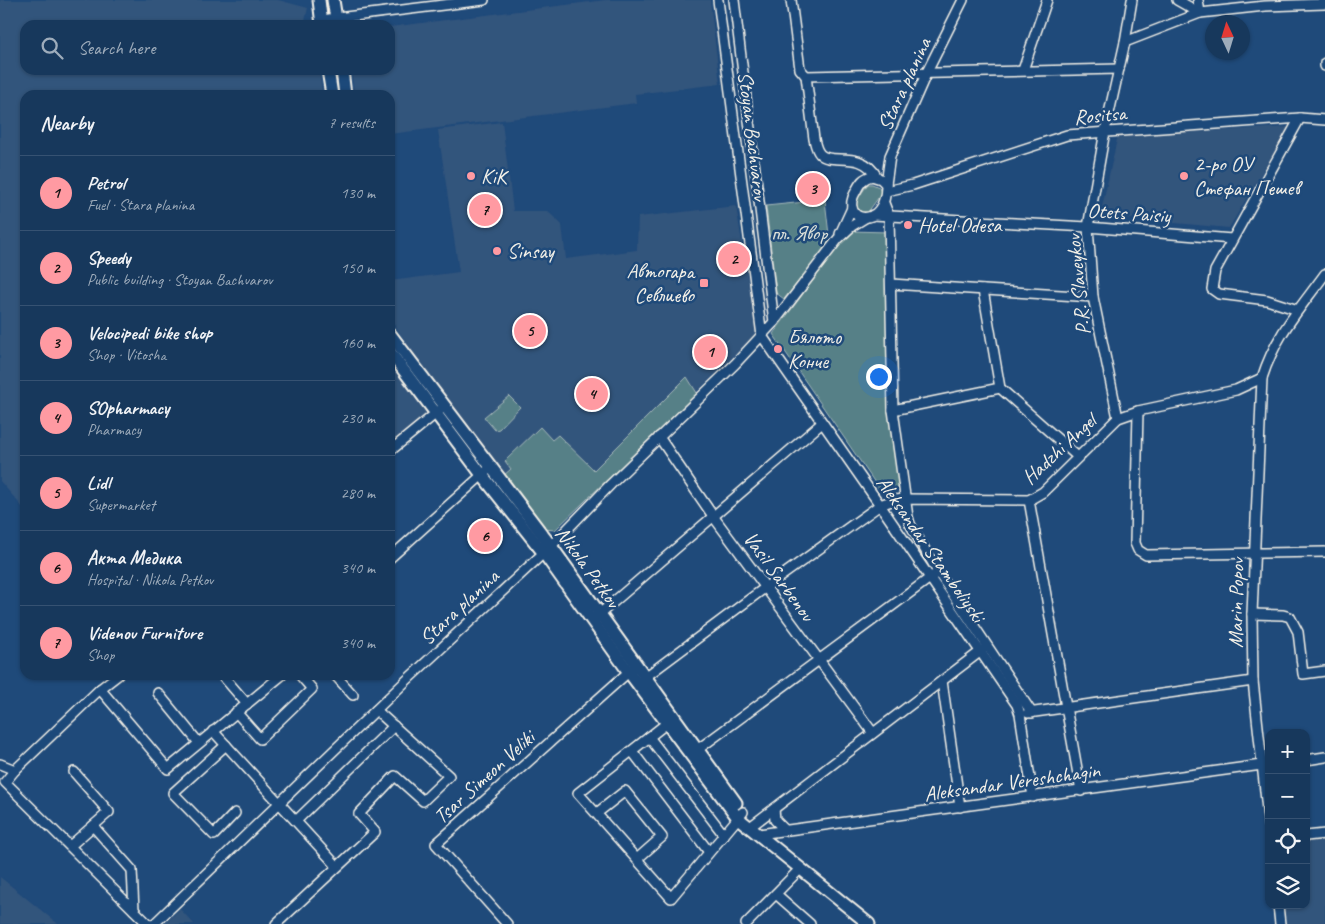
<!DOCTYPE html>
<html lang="en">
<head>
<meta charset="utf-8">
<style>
  :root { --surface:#17385c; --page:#244365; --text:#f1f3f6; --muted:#9eacbb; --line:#365272; --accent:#ff9aa2 }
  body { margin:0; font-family:Caveat,sans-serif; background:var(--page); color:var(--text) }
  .controls { position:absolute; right:15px; bottom:15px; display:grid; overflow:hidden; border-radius:10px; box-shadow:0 1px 4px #0004 }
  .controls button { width:45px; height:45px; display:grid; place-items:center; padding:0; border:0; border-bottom:1px solid var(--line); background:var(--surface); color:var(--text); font:25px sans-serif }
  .compass { position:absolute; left:1205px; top:15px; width:45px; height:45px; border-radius:50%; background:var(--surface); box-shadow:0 1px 4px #0004; rotate:356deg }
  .you { position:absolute; left:878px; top:376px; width:18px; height:18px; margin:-12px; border:4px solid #fff; border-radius:50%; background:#1a73e8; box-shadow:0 0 0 8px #1a73e833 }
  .badge { display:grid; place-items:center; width:32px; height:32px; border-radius:50%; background:var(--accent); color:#111; font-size:16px; font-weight:700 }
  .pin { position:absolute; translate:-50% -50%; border:2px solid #fff; box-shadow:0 1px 5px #0006 }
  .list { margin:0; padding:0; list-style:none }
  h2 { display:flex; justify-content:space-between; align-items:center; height:65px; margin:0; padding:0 20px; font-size:21px }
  h2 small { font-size:16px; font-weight:400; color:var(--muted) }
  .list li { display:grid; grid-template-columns:32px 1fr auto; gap:15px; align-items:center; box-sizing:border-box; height:75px; padding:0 20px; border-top:1px solid var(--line) }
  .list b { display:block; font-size:19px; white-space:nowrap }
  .list p { margin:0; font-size:16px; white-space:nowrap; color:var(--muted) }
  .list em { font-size:16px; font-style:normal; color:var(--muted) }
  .icon { flex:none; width:28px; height:28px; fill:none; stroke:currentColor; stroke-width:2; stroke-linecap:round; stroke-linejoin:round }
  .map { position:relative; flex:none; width:1325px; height:924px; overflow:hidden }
  .search { position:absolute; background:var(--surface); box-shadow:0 1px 4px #0004; left:20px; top:20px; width:375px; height:55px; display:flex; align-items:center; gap:12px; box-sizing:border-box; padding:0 18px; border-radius:15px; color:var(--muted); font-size:19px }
  .panel { position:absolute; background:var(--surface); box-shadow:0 1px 4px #0004; left:20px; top:90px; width:375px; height:590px; border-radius:15px }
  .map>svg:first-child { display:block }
  .built { fill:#33547c }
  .green { fill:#568087; stroke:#a5b8b8 }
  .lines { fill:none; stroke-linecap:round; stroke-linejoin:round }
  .minor-casing { stroke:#f4f1e8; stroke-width:12 }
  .major-casing { stroke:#f4f1e8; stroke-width:15 }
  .minor { stroke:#1f4a7a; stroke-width:9 }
  .major { stroke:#1f4a7a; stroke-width:11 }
  .poi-dot { fill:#ff9aa2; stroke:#1f4a7a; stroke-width:2 }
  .labels { text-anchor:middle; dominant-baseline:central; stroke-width:5; stroke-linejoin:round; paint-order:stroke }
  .street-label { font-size:21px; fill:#f4f1e8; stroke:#1f4a7a }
  .poi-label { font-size:21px; fill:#f4f1e8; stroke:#1f4a7a; text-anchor:start }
  .park-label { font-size:21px; fill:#dce0d9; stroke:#1f4a7a }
</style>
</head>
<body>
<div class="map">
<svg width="1325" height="924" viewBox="0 0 1325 924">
  <rect width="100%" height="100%" fill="#1f4a7a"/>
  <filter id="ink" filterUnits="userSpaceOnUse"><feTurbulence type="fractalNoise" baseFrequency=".02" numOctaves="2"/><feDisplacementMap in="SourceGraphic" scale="10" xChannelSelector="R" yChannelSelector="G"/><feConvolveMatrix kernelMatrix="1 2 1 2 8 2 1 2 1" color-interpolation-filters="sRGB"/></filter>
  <g filter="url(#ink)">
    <g class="built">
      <path d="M0,0H278L308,8L304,25H25V70H319L323,95H25V510L0,481Z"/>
      <path d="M606,0H710L720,84L635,94L636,103L390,134V95H354L351,70H390V27Z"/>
      <path d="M502,122L513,211H547L555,218L562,225L566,259L637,250L638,217L736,206L757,333L555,530L503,476L401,335L390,317V281L459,272L438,130Z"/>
      <path d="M1289,127L1229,228L1100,216L1118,135Z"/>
      <path d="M390,352L436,413L390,449Z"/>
      <path d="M1325,833V924H1287L1284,905H1306V835Z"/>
      <path d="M0,877L58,924H0Z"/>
      <path d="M180,909L194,924H164Z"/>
    </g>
    <g class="green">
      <path d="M868,184H872L879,187L881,194L868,212H861L856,207V201Z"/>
      <path d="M825,200L830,244L784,299L776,293L766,206Z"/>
      <path d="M850,231L888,232V409L902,486L882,493L773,334Z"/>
      <path d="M687,377L697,393L555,530L543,529L503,476L511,469L505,461L540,427L552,440L558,435L594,470Z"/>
      <path d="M509,396L520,407L499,429L495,430L484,417Z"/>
    </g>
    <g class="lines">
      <g class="minor-casing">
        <g id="minor">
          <path d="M718,0L762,336L880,505L1017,705L1020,714L1033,797"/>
          <path d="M734,0L774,322"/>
          <path d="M791,0L800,69L806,76L814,139C815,143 816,150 820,154C831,166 861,148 877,177"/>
          <path d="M1177,0L1200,13L1265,6L1325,4"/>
          <path d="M321,20L484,0"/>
          <path d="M1125,42L1200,13L1198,0"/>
          <path d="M1325,63V66"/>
          <path d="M1023,70L1047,0"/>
          <path d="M806,76L1119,69"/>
          <path d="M872,176L881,179L886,184C887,232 837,223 856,191C860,183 863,178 872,176Z"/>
          <path d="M886,184L890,156L927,72L963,0"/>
          <path d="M886,191L913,185L1067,135L1300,118L1325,120"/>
          <path d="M884,203L889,216L893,410L908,517L910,524L938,572L1032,713"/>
          <path d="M873,215L1088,227L1232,239"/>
          <path d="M840,234L852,208"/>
          <path d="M891,284L1093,297"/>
          <path d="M983,290L1000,388L1078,457"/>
          <path d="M1298,310L1267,300L1219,294L1212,289L1215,271L1300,118"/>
          <path d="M893,410L1000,388"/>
          <path d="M1138,411L1135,543L1138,550L1146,555L1325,552"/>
          <path d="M1118,418L1093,297L1088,227L1105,131L1125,42L1132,0"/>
          <path d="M659,437L713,516L873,733"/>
          <path d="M390,451L440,410"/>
          <path d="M1029,500L1081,791"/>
          <path d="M390,558L491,467"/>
          <path d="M1252,614L1283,615L1290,617L1298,632L1303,674L1325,671"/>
          <path d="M595,618L822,423"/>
          <path d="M118,675L100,689L15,770L5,782L148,924"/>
          <path d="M222,675L247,704"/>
          <path d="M335,675L353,695"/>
          <path d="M640,681L766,587L880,505L894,500L905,499L1029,500L1043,492L1118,418L1138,411L1236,390L1262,378"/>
          <path d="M942,681L960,807"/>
          <path d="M100,689L168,769L282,675"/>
          <path d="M158,693L199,743"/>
          <path d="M236,712L260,739L312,689L300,675"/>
          <path d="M1028,713L1253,681"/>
          <path d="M667,723L578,793L671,898L743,812"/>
          <path d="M213,731L337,866"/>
          <path d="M649,737L724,835"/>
          <path d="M226,745L173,793L214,835L235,813"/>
          <path d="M632,751L709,852"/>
          <path d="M693,753L934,575"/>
          <path d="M1306,760L1325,757"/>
          <path d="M0,764L15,770"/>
          <path d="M774,809L775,820L785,830"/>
          <path d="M597,813L625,791L662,837L637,859"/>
          <path d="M296,821L394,726"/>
          <path d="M93,826L132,870L134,910"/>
          <path d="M750,827L985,648"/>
          <path d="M1269,828L1253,681L1252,614L1262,378C1276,334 1299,310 1325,274"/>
          <path d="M759,834L1269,764"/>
          <path d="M1306,836L1325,834"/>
          <path d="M70,846L109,812L74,772"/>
          <path d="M776,894L810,924"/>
          <path d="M1278,905L1280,924"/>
          <path d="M154,924L407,680L551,546L611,484L735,364L774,322L838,239L852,226L865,218"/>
          <path d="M276,924L375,832L359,814L395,776L423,801L449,776L376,710"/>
          <path d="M507,924L436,844L633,668"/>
          <path d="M746,924L800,869"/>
        </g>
      </g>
      <g class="major-casing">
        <g id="major">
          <path d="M319,0L322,25"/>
          <path d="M333,0L337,25"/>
          <path d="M328,70L332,95"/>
          <path d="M342,70L345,95"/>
          <path d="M390,334L551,546L736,803"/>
          <path d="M390,352L482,475L543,552L628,671L738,818L869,924"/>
        </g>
      </g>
      <use href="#minor" class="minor"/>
      <use href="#major" class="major"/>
    </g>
  </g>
  <g class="poi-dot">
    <circle cx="471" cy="176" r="5"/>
    <circle cx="1184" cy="176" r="5"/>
    <circle cx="908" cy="225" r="5"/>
    <circle cx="497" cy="251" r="5"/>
    <rect x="699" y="278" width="10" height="10" rx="2.5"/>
    <circle cx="778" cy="349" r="5"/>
  </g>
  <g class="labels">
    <g class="street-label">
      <text transform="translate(904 84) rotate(-65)">Stara planina</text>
      <text transform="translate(1100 115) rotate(-5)">Rositsa</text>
      <text transform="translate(753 136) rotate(83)">Stoyan Bachvarov</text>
      <text transform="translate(1129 213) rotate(4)">Otets Paisiy</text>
      <text transform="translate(1078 285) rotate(-96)">P.R. Slaveykov</text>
      <text transform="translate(1059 449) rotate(-43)">Hadzhi Angel</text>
      <text transform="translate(931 549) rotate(55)">Aleksandar Stamboliyski</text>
      <text transform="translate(588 567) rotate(54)">Nikola Petkov</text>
      <text transform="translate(779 576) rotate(54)">Vasil Sarbenov</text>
      <text transform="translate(1236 603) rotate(-89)">Marin Popov</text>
      <text transform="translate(459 607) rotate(-43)">Stara planina</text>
      <text transform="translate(484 777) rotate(-42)">Tsar Simeon Veliki</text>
      <text transform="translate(1012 782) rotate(-8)">Aleksandar Vereshchagin</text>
    </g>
    <g class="poi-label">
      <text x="1194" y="164">2-ро ОУ<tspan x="1194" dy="24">Стефан Пешев</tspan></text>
      <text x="481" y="176">KiK</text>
      <text x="918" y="225">Hotel Odesa</text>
      <text x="507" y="251">Sinsay</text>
      <text x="694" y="271" text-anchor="end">Автогара<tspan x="694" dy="24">Севлиево</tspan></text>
      <text x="788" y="337">Бялото<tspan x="788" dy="24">Конче</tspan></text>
    </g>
    <g class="park-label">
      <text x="799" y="233">пл. Явор</text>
    </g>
  </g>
</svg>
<div class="controls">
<button>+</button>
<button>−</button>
<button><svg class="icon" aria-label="locate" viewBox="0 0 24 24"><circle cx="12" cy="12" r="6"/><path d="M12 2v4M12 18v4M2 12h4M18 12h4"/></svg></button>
<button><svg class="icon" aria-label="layers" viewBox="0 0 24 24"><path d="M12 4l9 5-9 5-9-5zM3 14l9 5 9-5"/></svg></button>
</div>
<svg class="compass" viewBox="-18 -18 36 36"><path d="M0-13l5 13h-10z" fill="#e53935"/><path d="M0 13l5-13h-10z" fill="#9eacbb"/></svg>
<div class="you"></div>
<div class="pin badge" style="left:710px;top:352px">1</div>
<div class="pin badge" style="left:734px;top:259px">2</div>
<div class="pin badge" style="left:813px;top:189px">3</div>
<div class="pin badge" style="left:592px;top:394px">4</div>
<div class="pin badge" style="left:530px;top:331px">5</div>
<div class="pin badge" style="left:485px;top:536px">6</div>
<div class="pin badge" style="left:485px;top:210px">7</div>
<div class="search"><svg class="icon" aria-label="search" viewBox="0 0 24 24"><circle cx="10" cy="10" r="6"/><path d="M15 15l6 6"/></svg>Search here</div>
<section class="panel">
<h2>Nearby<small>7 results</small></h2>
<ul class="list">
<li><span class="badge">1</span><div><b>Petrol</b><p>Fuel · Stara planina</p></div><em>130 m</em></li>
<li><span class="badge">2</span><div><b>Speedy</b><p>Public building · Stoyan Bachvarov</p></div><em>150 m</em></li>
<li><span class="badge">3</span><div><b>Velocipedi bike shop</b><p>Shop · Vitosha</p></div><em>160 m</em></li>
<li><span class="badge">4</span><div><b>SOpharmacy</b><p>Pharmacy</p></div><em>230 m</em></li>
<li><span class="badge">5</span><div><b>Lidl</b><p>Supermarket</p></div><em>280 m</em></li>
<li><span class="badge">6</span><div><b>Акта Медика</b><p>Hospital · Nikola Petkov</p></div><em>340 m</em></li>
<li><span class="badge">7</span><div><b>Videnov Furniture</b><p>Shop</p></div><em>340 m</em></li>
</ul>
</section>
</div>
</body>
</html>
